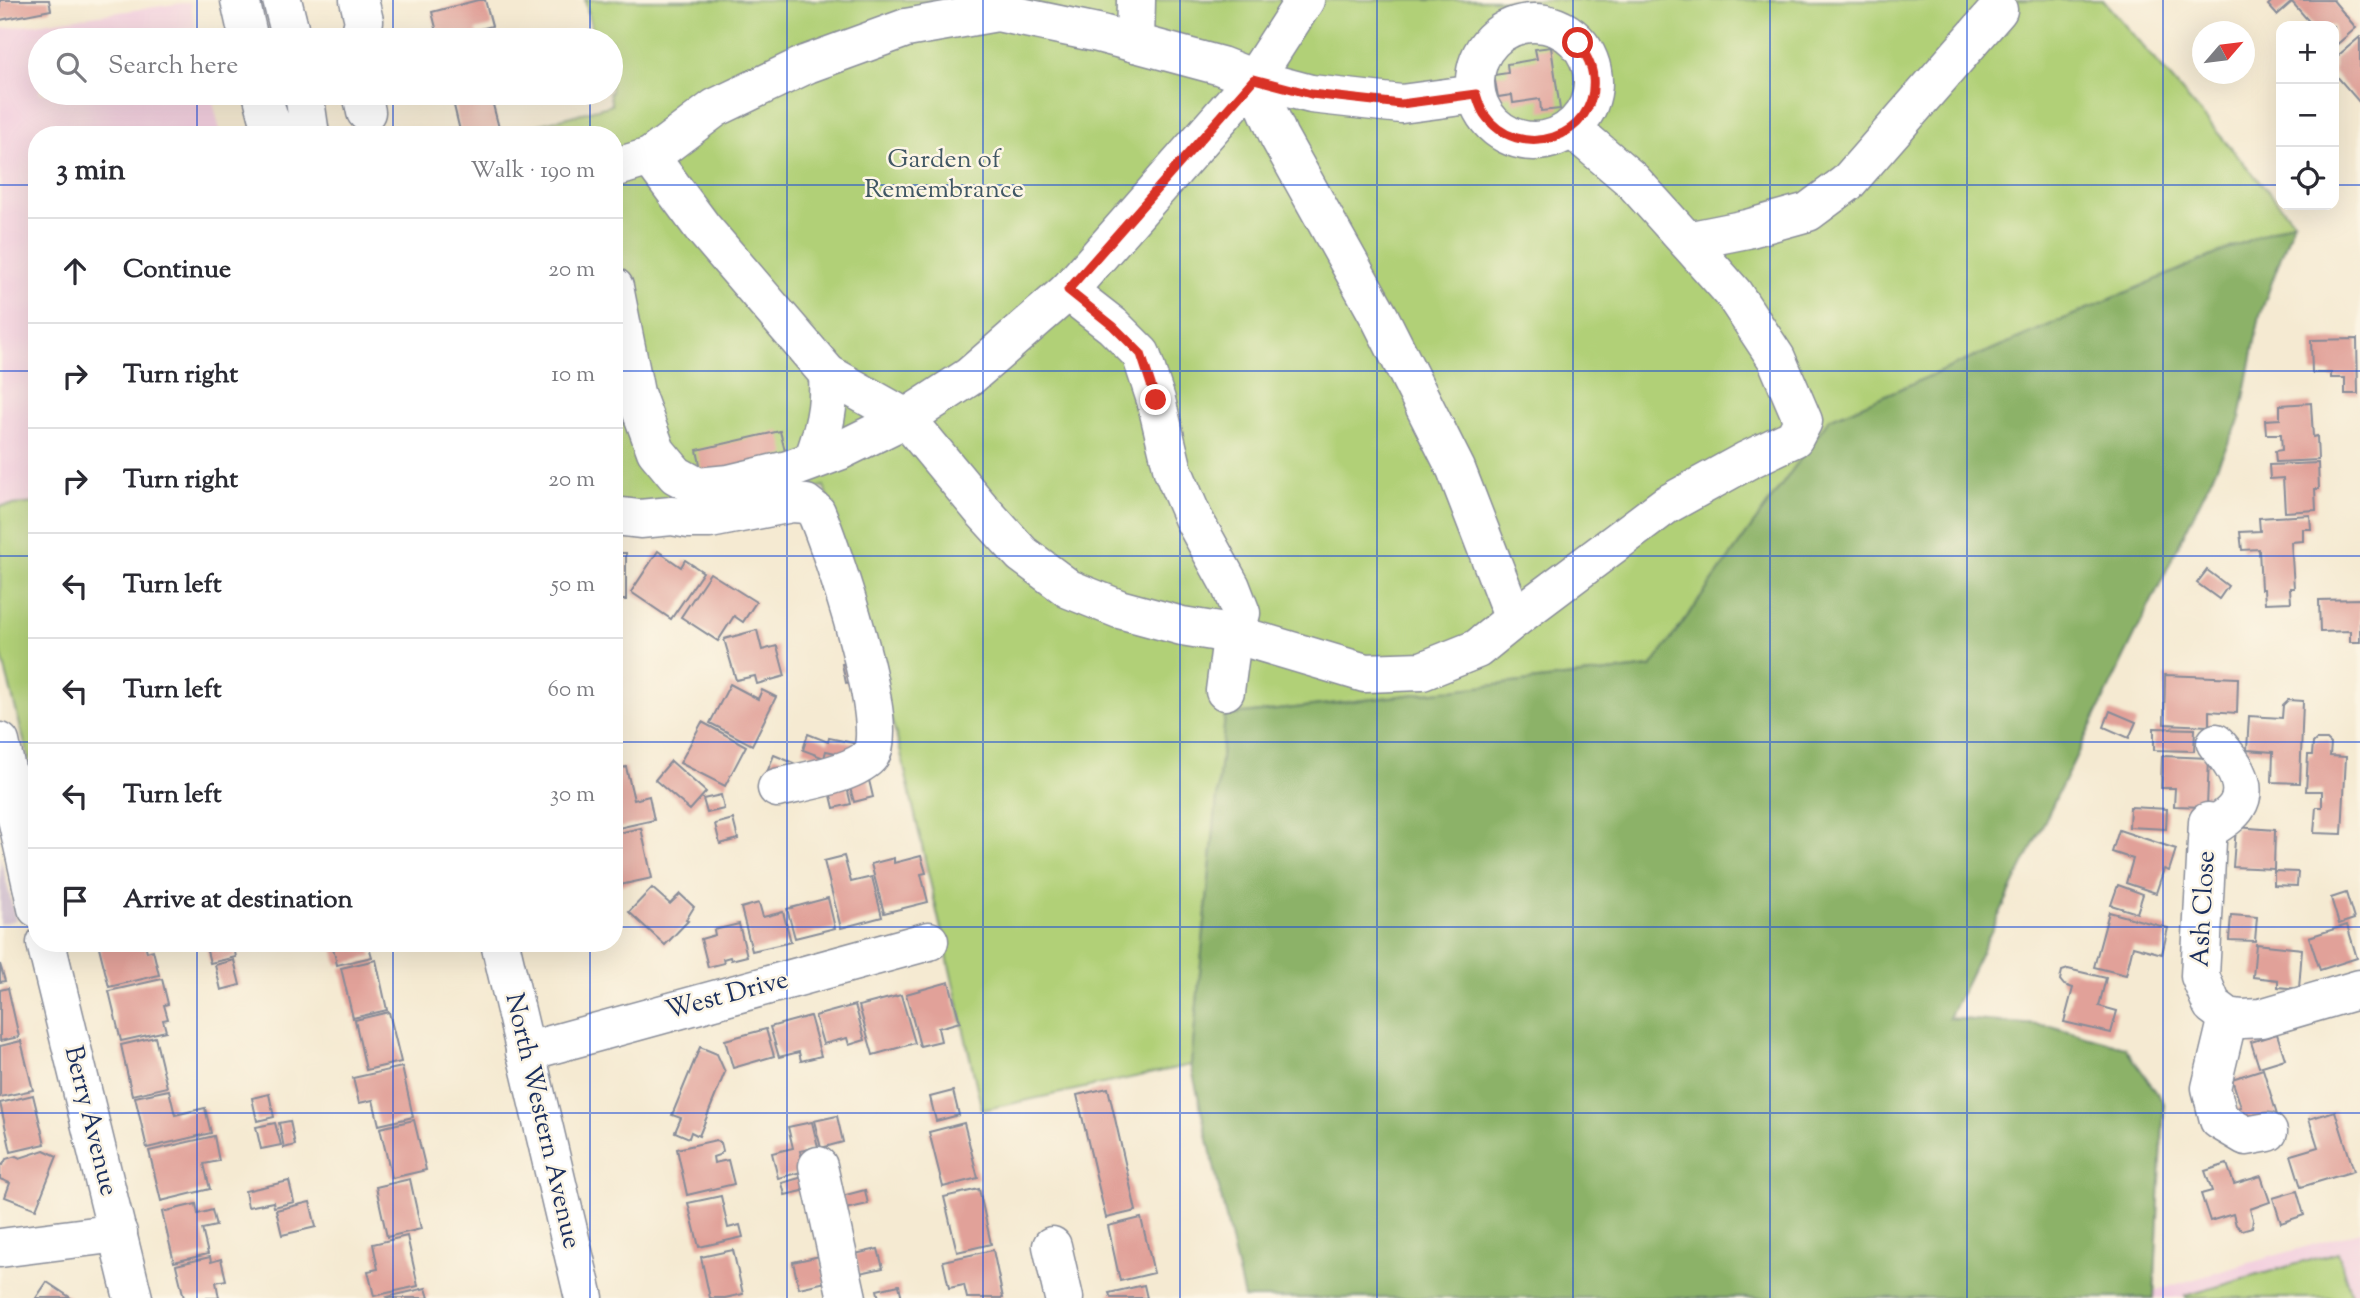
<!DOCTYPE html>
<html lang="en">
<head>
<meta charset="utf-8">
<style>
  :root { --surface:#fff; --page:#f7f7f7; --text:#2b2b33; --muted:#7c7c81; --line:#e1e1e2 }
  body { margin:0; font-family:"Sorts Mill Goudy",serif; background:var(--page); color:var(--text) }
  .controls { position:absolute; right:21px; top:21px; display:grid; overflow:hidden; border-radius:14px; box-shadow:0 7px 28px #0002 }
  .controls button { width:63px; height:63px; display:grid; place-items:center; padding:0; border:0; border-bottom:2px solid var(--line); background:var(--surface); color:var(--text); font:35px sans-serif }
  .compass { position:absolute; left:2192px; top:21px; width:63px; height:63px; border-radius:50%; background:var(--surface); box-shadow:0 7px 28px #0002; rotate:62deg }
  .stop { position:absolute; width:21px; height:21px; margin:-16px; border:5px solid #d93025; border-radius:50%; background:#fff }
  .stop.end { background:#d93025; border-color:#fff; box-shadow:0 2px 7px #0008 }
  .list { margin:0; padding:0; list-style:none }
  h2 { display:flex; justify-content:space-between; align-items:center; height:91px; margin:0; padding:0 28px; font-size:30px }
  h2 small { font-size:23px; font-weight:400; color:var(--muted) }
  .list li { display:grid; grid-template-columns:46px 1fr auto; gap:21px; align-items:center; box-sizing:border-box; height:105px; padding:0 28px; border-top:2px solid var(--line) }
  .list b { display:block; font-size:26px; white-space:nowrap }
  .list em { font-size:23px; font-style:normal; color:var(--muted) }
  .icon { flex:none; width:38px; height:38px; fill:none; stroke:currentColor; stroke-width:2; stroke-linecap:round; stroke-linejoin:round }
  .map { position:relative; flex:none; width:2360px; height:1298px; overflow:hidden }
  .search { position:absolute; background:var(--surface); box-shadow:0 7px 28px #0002; left:28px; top:28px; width:595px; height:77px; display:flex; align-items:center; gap:18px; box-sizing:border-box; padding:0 24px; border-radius:38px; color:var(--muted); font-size:26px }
  .panel { position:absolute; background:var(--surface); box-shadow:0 7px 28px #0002; left:28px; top:126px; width:595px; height:826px; border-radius:28px }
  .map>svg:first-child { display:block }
  .built { fill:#f3cfdf }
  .industrial { fill:#cfbdce }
  .green { fill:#b1d077; stroke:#66806a; stroke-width:2 }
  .forest { fill:#8cb268; stroke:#547063; stroke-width:2 }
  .building { fill:#e1a199 }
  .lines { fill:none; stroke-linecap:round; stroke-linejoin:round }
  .minor-casing { stroke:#888c98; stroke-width:41 }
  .highway-casing { stroke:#888c98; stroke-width:41 }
  .minor { stroke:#fff; stroke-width:38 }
  .highway { stroke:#fff; stroke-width:38 }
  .route { stroke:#d93025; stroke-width:9 }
  .grid { fill:none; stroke:#1d4ed8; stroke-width:2; stroke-opacity:0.55 }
  .labels { text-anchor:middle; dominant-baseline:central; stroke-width:5; stroke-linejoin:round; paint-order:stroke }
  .park-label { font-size:26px; fill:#405764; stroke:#fcf5e5 }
  .street-label { font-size:26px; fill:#1b2f5e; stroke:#fcf5e5 }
</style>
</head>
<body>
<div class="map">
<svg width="2360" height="1298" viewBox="0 0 2360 1298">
  <rect width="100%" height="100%" fill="#fcf5e5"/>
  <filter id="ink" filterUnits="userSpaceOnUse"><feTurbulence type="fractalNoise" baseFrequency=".0143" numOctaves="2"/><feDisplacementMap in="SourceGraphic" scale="14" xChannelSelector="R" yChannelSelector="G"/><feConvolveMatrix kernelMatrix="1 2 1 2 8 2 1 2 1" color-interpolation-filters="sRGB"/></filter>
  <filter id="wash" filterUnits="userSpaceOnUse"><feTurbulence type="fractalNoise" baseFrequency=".00686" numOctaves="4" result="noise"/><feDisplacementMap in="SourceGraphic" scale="28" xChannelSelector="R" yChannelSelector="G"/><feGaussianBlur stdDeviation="1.57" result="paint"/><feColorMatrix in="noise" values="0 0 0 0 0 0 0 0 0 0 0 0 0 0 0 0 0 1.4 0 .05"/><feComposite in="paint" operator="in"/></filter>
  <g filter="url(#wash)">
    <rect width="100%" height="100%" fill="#f5ead2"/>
    <g class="built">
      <path d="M190,2L199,40H40V93H211L221,135H37V503L0,506V29Z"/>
      <path d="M2360,1231V1298H2154L2153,1291Z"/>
    </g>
    <path class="industrial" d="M0,856L16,920L0,924Z"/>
    <g class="green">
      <path d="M585,0H2103L2294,221L1829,419L1651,667L1225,716L1191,1065L982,1110L900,749L824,486L790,496L614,504V135H501L612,105L609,93H611V40H595Z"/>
      <path d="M37,503V790L0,649V506Z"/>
      <path d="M2338,1252L2352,1298H2186L2185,1296Z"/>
    </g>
    <path class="forest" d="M2294,221L2260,315L2240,419L1949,1018L2050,1026L2125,1047L2164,1103L2154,1298H1244L1191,1065L1225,716L1651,667L1829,419Z"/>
    <g id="blocks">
      <g class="building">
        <path d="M0,0H49L51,10L0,20Z"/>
        <path d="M478,0H485L492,26L476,30L478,40H439L432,12Z"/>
        <path d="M2273,0H2333L2356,28L2334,47V26H2313L2292,2L2277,15L2268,5Z"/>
        <path d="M2360,37V103L2334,73V59Z"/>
        <path d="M1551,47L1560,109L1541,111L1540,99L1513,103L1512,95L1498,97L1494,75L1508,73L1507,64L1537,59L1535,49Z"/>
        <path d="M451,93H490L499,128L461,135Z"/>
        <path d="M2357,339L2358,394H2345V378H2331V373H2312L2311,340Z"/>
        <path d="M2311,403L2313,437L2317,436L2318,460L2276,462L2275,451L2282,450L2281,434H2266L2265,420L2280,419V405Z"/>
        <path d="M780,431L786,455L702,474L697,450Z"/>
        <path d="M2318,463L2319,489H2315L2316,510L2285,512L2283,478L2270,479L2269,465Z"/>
        <path d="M2310,515L2311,529H2303V541L2291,542L2294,588H2290L2291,602L2265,603L2264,589H2261L2259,549L2242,550L2240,532L2260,531L2259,518Z"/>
        <path d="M658,551L681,567L685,560L703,572L671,619L631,592Z"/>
        <rect x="614" y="553" width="12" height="47"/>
        <path d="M2207,570L2228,586L2219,599L2197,583Z"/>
        <path d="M710,573L756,602L743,622L734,616L718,641L681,617Z"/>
        <path d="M2360,599V642H2350V631L2320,632L2319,600Z"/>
        <path d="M757,630L762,650L777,646L785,676L757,684L755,676L736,680L724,639Z"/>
        <path d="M857,661L860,681L846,683L842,664Z"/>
        <path d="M2165,675L2238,678L2237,713L2209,711V726L2164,724Z"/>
        <path d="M730,684L758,699L762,690L776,697L752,745L710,723Z"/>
        <path d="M2288,700L2303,701L2300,783L2272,782L2273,752L2247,750L2249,716L2282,718L2283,705Z"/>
        <path d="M2110,711L2136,722L2129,738L2104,727Z"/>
        <path d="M702,722L746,746L725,786L680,763Z"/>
        <path d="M2154,728L2195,729L2194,751L2154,750Z"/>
        <path d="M808,734L828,742L829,738L863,745L861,758L826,751L824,758L803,750Z"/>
        <path d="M2316,740H2327L2331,744L2330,756L2346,757L2342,834L2314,833L2316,807H2322V791H2306L2308,755H2312L2313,743Z"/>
        <path d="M774,755L801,766L796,780L768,770Z"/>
        <path d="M2162,756L2209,758L2207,807L2174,806L2175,788H2161Z"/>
        <path d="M671,761L706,792L690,810L655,780Z"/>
        <path d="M626,767L634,800L649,796L654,820L614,829V770Z"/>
        <path d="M868,776L873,797L854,802L848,781Z"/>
        <path d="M846,783L851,804L834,808L829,787Z"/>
        <path d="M721,795L724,809L707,813L703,799Z"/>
        <path d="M2130,807L2167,809L2166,829L2129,827Z"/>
        <path d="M733,819L738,839L720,844L715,824Z"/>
        <path d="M2236,827L2275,830L2274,869L2233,867Z"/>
        <path d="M641,828L652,878L620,885L614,860V834Z"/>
        <path d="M2119,830L2176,849L2169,871L2164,869L2156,893L2126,883L2133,859L2112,852Z"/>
        <path d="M844,856L851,882L872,877L882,917L841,928L824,861Z"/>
        <path d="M921,856L926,873L921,874L928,902L884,913L871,864L894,858V863Z"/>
        <path d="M2274,871L2298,872L2297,886L2274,885Z"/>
        <path d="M2118,885L2143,894L2137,913L2111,905Z"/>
        <path d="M652,888L670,904L680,894L694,907L686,920L688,921L665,945L629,912Z"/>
        <path d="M2346,893L2354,919L2339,924L2331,898Z"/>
        <path d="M828,898L835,928L795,938L787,909Z"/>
        <path d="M759,903L763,917L783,912L791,942L752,951L741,908Z"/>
        <path d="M2109,912L2168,928L2162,954L2133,946L2126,975L2094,967Z"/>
        <path d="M2231,915L2257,917L2255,941L2229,940Z"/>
        <path d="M739,924L747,956L731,960L730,957L723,959L724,963L708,967L701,939L715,935L714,930Z"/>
        <path d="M2347,925L2357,958L2320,970L2309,937Z"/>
        <path d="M98,943H145L147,952L153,950L159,975L109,987Z"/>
        <path d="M205,943H233L236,957L210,963Z"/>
        <path d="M332,943H368L372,957L337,965Z"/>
        <path d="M2256,944L2302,949L2299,989L2278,987V980L2253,977Z"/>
        <path d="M234,960L240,985L221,990L215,965Z"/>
        <path d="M376,960L387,1010L353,1018L341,968Z"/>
        <path d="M0,964L5,981L0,982Z"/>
        <path d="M2068,969L2106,978L2099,1006L2117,1011L2111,1033L2064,1022L2073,988L2064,985L2060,980L2062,971Z"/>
        <path d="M162,979L168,1004L164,1005L168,1019L163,1020L166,1031L121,1041L109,991Z"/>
        <path d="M949,982L960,1022L938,1028L941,1041L920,1046L906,994Z"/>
        <path d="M8,988L19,1037L0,1041V990Z"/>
        <path d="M901,995L915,1043L873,1055L859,1006Z"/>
        <path d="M855,1005L865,1040L849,1045L847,1038L823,1044L815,1016Z"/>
        <path d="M389,1012L401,1062L366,1070L355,1020Z"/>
        <path d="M810,1016L821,1056L801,1061L799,1052L779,1057L770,1027Z"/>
        <path d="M766,1029L774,1056L733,1068L725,1040Z"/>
        <path d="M2277,1034L2285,1059L2259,1067L2251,1042Z"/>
        <path d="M155,1037L167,1087L132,1095L121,1045Z"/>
        <path d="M21,1041L33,1090L0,1097V1046Z"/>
        <path d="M700,1047L717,1054L725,1072L699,1136L691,1132L689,1138L675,1132L681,1118L672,1115Z"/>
        <path d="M402,1067L413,1117L379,1125L373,1100L359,1103L353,1078Z"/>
        <path d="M2263,1069L2277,1115L2242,1126L2237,1108L2241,1107L2232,1079Z"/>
        <path d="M1108,1088L1136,1211L1106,1218L1077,1095Z"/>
        <path d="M169,1090L175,1115L205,1108L211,1133L147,1148L135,1097Z"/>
        <path d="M953,1091L959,1115L936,1121L930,1097Z"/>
        <path d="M269,1094L274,1117L257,1121L252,1098Z"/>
        <path d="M33,1095L45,1144L11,1152L0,1103Z"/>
        <path d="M2335,1111L2354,1171L2301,1187L2291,1155L2318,1147L2309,1119Z"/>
        <path d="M837,1116L843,1142L821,1148L814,1121Z"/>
        <path d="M414,1120L426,1170L392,1178L380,1128Z"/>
        <path d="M290,1121L295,1145L284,1148L279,1123Z"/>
        <path d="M812,1122L818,1147L800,1151L805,1171L778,1178L772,1153L793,1148L788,1127Z"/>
        <path d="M275,1123L281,1145L261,1149L256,1127Z"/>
        <path d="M964,1123L978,1178L943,1187L929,1132Z"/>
        <path d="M214,1136L219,1161L204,1164L210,1189L161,1201L149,1151Z"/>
        <path d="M716,1140L721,1143L723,1151L719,1155L713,1157L714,1163L728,1160L734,1184L687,1195L677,1149Z"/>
        <path d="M44,1150L57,1156L36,1209L5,1197L10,1183L0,1179V1164L3,1165L6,1159L16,1156L20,1158Z"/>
        <path d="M2227,1164L2234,1184L2261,1176L2270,1202L2250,1209L2253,1219L2252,1227L2242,1230L2236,1225L2233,1214L2210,1221L2201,1194L2212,1191L2205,1171Z"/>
        <path d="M803,1177L807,1190L785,1195L782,1183Z"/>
        <path d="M410,1179L421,1229L387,1237L376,1187Z"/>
        <path d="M289,1181L294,1202L274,1207L273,1202L248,1207L245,1191Z"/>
        <path d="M979,1189L991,1244L957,1252L944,1197Z"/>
        <path d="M865,1190L868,1204L845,1209L842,1196Z"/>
        <path d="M2297,1191L2304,1215L2281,1223L2273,1198Z"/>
        <path d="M721,1196L728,1228L740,1225L743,1237L699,1247L688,1203Z"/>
        <path d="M310,1202L316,1227L282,1235L276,1210Z"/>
        <path d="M196,1204L198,1214L212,1210L216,1226L202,1229L208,1254L174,1262L162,1212Z"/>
        <path d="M1141,1218L1154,1273L1120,1281L1108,1226Z"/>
        <path d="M407,1236L418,1286L374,1296L368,1271L378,1269L373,1244Z"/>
        <path d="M878,1249L883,1268L860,1273L855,1254Z"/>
        <path d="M733,1250L743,1294L725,1298H710L701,1257Z"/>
        <path d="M993,1250L1003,1298H967L964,1285L949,1288L943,1261Z"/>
        <path d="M820,1256L826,1282L799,1288L793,1262Z"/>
        <path d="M210,1257L211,1262L221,1259L226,1280L216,1282L219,1298H184L176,1265Z"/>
        <path d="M47,1282L71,1298H36Z"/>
        <path d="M899,1285L902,1298H879L877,1290Z"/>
        <path d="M1144,1285L1147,1298H1111L1109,1293Z"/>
        <path d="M426,1288L429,1298H388L387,1297Z"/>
      </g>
    </g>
  </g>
  <g filter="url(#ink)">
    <use href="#blocks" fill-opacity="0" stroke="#888c98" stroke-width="2"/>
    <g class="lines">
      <g class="minor-casing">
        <g id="minor">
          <circle cx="1534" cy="82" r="59"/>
          <path d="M359,40L364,21L359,0"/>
          <path d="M1135,43L1136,0"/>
          <path d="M1254,79L1279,137L1380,318L1456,469L1514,619L1666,505L1746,461L1794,438L1803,421L1776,358L1733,293L1687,241"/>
          <path d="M362,93L366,112"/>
          <path d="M1571,128L1632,180L1687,241L1747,229L1808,212L1847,183L1998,10"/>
          <path d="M650,157L702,227L828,374L906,418L969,377L1068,291L1254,79L1305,0"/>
          <path d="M614,168L650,157L715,108L807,64L906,28L997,12L1098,33L1221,66L1254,79L1311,94L1401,104L1476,94"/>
          <path d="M614,287L635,393L656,451L676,475L698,487L729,484L788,470L839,451L906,418L982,510L1022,554L1069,589L1119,609L1182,626L1237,635L1365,673L1422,671L1477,649L1514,619"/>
          <path d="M1068,291L1113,326L1141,354L1156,400L1173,471L1193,518L1231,587L1241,613L1230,653L1225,691"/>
          <path d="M813,460C824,431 830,406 828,374"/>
          <path d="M614,516L640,519L672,516L689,519H710L792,503L806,504L816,512C832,549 891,723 871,754C857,774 801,782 777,788"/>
          <path d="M0,742L37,908"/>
          <path d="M2208,822L2200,976L2212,1005L2228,1017L2242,1019L2261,1018L2360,989"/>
          <path d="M2208,830C2218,823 2231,816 2237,806C2251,784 2229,758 2216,743"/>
          <path d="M46,943L133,1298"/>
          <path d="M2228,1017L2211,1088L2219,1120L2246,1136L2268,1132"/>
          <path d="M525,1052L929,941"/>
          <path d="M818,1166L847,1298"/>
          <path d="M1052,1246L1064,1298"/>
          <path d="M0,1248L118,1233"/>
        </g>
      </g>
      <g class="highway-casing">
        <g id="highway">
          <path d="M240,0L249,40"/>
          <path d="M282,0L292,40"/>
          <path d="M262,93L268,116L278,135"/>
          <path d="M304,93L310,135"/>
          <path d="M500,943L584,1298"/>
        </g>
      </g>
      <use href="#minor" class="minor"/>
      <use href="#highway" class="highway"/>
    </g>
  </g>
  <g class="lines" filter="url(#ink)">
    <path class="route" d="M1156,400L1141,354L1113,326L1068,290L1254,79L1311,94L1401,104L1476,94C1478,100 1480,108 1484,114C1518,164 1599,138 1593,77C1592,64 1585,53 1578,43"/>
  </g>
  <path class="grid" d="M197,0V40M393,0V40M590,0V40M787,0V1298M983,0V1298M1180,0V1298M1377,0V1298M1573,0V1298M1770,0V1298M1967,0V1298M2163,0V1298M197,93V135M393,93V135M590,93V135M0,185H37M614,185H2281M2334,185H2360M0,371H37M614,371H2360M0,556H37M614,556H2360M0,742H37M614,742H2360M0,927H37M614,927H2360M197,943V1298M393,943V1298M590,943V1298M0,1113H2360"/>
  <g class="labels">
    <g class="park-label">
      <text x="944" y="160">Garden of<tspan x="944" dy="30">Remembrance</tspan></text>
    </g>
    <g class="street-label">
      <text transform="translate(2204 909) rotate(-87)">Ash Close</text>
      <text transform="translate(727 996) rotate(-15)">West Drive</text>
      <text transform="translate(90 1121) rotate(76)">Berry Avenue</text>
      <text transform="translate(542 1121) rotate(77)">North Western Avenue</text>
    </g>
  </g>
</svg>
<div class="controls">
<button>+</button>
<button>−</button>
<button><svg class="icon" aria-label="locate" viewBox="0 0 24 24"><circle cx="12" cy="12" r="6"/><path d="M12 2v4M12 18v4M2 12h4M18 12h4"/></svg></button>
</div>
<svg class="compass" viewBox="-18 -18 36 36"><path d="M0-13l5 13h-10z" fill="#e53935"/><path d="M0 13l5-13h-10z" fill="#7c7c81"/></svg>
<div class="stop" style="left:1578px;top:43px"></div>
<div class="stop end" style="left:1156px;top:400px"></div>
<div class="search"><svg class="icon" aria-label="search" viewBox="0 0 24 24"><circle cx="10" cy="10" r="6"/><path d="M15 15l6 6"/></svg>Search here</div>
<section class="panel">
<h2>3 min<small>Walk · 190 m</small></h2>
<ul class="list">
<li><svg class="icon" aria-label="ahead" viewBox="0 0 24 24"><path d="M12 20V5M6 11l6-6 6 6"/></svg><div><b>Continue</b></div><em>20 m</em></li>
<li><svg class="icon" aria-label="right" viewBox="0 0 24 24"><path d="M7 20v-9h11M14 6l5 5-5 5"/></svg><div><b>Turn right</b></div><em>10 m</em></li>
<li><svg class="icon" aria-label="right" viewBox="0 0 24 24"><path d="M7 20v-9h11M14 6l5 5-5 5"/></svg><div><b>Turn right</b></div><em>20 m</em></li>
<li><svg class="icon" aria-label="left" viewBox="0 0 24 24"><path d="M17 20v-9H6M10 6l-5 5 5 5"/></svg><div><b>Turn left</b></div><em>50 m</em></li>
<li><svg class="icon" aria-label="left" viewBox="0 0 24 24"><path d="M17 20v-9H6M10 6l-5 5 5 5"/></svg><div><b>Turn left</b></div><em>60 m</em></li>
<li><svg class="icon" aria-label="left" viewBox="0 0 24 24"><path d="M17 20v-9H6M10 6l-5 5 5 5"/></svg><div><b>Turn left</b></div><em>30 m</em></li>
<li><svg class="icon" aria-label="arrive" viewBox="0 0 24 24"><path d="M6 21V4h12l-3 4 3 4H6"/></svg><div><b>Arrive at destination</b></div></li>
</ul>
</section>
</div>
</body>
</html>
